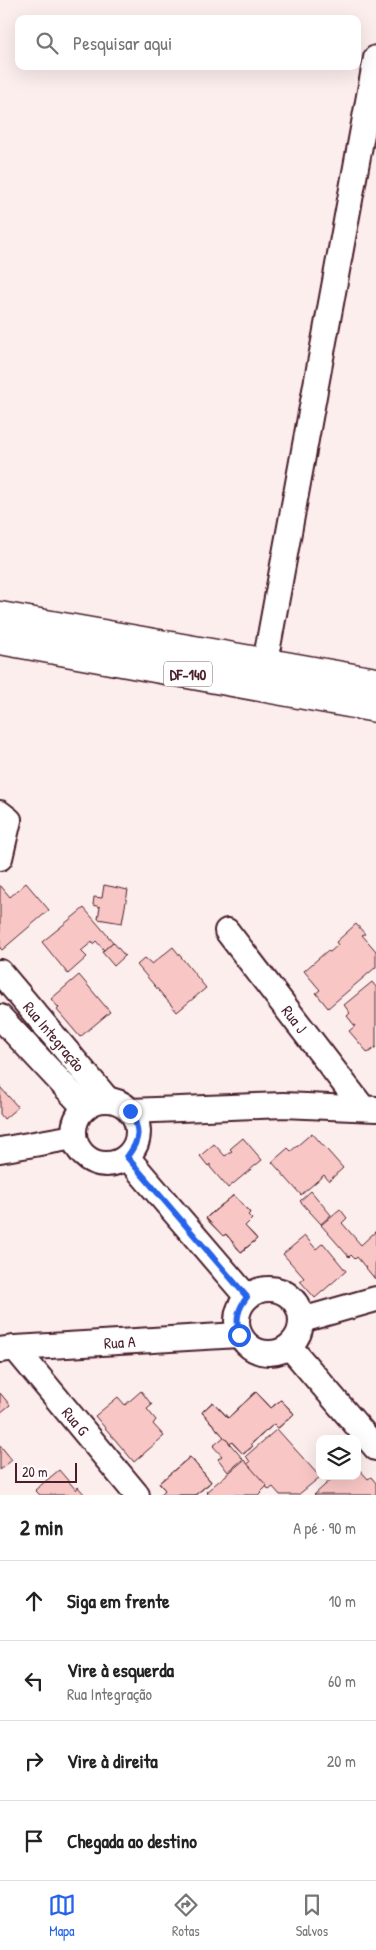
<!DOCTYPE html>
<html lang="pt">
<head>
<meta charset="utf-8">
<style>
  :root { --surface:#fff; --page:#f2f2f2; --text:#222; --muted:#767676; --line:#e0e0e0; --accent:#2563eb }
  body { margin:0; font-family:"Patrick Hand",sans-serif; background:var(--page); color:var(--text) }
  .controls { position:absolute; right:15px; bottom:15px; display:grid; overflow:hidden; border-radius:10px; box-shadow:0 5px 20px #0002 }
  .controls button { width:45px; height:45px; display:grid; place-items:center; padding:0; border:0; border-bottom:1px solid var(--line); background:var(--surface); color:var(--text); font:25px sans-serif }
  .scale { position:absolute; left:15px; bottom:12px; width:62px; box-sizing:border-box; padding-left:5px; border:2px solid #4a1f2b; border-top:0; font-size:14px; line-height:18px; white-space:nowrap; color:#4a1f2b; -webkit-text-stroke:4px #fff; paint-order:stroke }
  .stop { position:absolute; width:15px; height:15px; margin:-11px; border:4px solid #2563eb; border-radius:50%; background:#fff }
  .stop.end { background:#2563eb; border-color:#fff; box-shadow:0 1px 5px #0008 }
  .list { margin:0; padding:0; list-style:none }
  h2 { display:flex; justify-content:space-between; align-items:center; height:65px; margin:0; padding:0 20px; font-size:21px }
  h2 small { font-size:16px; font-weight:400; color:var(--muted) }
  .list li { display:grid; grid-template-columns:32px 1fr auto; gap:15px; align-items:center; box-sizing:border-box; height:80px; padding:0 20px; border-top:1px solid var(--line) }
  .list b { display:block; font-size:19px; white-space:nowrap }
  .list p { margin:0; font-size:16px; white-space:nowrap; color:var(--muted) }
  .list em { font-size:16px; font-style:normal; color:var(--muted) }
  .icon { flex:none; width:28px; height:28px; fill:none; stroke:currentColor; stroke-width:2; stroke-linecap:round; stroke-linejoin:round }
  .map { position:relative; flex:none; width:376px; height:1495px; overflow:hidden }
  .search { position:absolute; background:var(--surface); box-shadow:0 5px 20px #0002; left:15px; right:15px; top:15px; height:55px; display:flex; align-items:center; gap:12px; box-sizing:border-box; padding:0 18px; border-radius:10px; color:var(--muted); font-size:19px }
  .sheet { height:385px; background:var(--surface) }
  nav { display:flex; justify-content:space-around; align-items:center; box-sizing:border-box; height:70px; border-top:1px solid var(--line); background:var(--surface); font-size:14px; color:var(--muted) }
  nav a { display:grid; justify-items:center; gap:2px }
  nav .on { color:var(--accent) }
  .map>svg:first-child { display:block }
  .building { fill:#f8c7c5; stroke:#4a1f2b }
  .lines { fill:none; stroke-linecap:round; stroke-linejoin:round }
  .minor-casing { stroke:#4a1f2b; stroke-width:28 }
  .major-casing { stroke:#4a1f2b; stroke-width:31 }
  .minor { stroke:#fff; stroke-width:24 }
  .major { stroke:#fff; stroke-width:28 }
  .route { stroke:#2563eb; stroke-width:6 }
  .labels { text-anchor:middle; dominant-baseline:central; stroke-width:4; stroke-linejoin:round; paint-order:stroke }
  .shield { fill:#fff; stroke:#80626b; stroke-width:1 }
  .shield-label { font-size:15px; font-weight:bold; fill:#4a1f2b }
  .street-label { font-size:16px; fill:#4a1f2b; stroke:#fff }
</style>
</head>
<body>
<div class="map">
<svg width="376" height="1495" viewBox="0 0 376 1495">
  <rect width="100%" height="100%" fill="#fdeeee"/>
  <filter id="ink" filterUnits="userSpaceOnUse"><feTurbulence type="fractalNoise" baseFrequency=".02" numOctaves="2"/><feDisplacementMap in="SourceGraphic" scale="10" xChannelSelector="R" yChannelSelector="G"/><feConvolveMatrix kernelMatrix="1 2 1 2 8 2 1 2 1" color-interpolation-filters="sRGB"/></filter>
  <g filter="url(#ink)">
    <g class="building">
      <path d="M26,883L49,910L2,950L0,948V885L10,897Z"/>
      <path d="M104,885L128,890L122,923L98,919L100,907L93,905L94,897L102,898Z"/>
      <path d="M84,908L113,942L104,950L96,941L93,944L92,942L81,951L87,957L68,974L42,942Z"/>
      <path d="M356,924L365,934L362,935L376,951V967L328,1008L316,993L320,990L304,971L327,951L330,952L338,945L336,942Z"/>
      <path d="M113,942L125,956L114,966L102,952Z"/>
      <path d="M173,947L206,988L177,1012L137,965L145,958L152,964Z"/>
      <path d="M79,975L110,1012L80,1037L57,1010L59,1008L51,999Z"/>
      <path d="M372,982L376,987V1047L368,1053L349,1031L355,1026L347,1016L350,1013L344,1005Z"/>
      <path d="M0,1087L18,1107L4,1119L0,1114Z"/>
      <path d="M312,1133L343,1168L329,1181L324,1175L301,1195L272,1162L288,1148L291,1151Z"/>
      <path d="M243,1138L262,1160L228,1188L210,1167V1164L208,1166L200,1156L214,1144L225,1156L232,1151L230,1149Z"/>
      <path d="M311,1191L331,1215L321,1224L300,1201Z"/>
      <path d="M234,1195L250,1213L248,1215L252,1219L245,1226L257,1239L241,1252L226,1234L223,1236L206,1218Z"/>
      <path d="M234,1195L250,1213L248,1215L252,1219L245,1226L257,1239L241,1252L226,1234L223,1236L206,1218Z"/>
      <path d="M234,1195L250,1213L248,1215L252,1219L245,1226L257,1239L241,1252L226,1234L223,1236L206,1218Z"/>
      <path d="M234,1195L250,1213L248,1215L252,1219L245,1226L257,1239L241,1252L226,1234L223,1236L206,1218Z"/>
      <path d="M234,1195L250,1213L248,1215L252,1219L245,1226L257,1239L241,1252L226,1234L223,1236L206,1218Z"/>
      <path d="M340,1209L347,1218L342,1223L361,1245L376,1231L375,1279L357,1257L355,1259L351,1255L349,1257L321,1225Z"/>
      <path d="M305,1236L316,1249L323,1243L346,1271L315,1298L300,1281L304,1278L283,1254Z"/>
      <path d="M141,1391L152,1405L147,1409L156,1420L153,1424L164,1436L134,1462L95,1416L118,1397L125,1405Z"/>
      <path d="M256,1392L271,1408L281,1400L294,1414L278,1428L274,1424L251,1444L253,1446L243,1454L232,1442L230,1444L202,1412L213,1402L228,1418Z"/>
      <path d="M256,1392L271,1408L281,1400L294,1414L278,1428L274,1424L251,1444L253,1446L243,1454L232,1442L230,1444L202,1412L213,1402L228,1418Z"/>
      <path d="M256,1392L271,1408L281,1400L294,1414L278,1428L274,1424L251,1444L253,1446L243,1454L232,1442L230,1444L202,1412L213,1402L228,1418Z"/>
      <path d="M256,1392L271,1408L281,1400L294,1414L278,1428L274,1424L251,1444L253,1446L243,1454L232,1442L230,1444L202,1412L213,1402L228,1418Z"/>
      <path d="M256,1392L271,1408L281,1400L294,1414L278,1428L274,1424L251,1444L253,1446L243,1454L232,1442L230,1444L202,1412L213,1402L228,1418Z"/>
      <path d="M0,1393L10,1405L0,1413L1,1415L0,1416Z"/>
      <path d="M277,1429L320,1477L298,1495H280L273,1487L269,1490L247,1464L250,1462L246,1456Z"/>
      <path d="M224,1437L243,1459L228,1472L218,1459L222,1456L213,1446Z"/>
      <path d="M0,1445L12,1460L0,1470Z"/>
      <path d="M190,1457L211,1482L195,1495H161L165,1490L159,1483Z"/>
      <path d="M190,1457L211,1482L195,1495H161L165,1490L159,1483Z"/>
      <path d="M190,1457L211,1482L195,1495H161L165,1490L159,1483Z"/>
      <path d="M190,1457L211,1482L195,1495H161L165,1490L159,1483Z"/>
      <path d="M190,1457L211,1482L195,1495H161L165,1490L159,1483Z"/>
      <path d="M244,1460L267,1486L258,1495H209L206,1492Z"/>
      <path d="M357,1467L368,1479L371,1477L376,1483V1495H314L335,1476H357Z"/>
      <path d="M59,1470L76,1490L78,1487L85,1495H40L35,1490Z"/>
    </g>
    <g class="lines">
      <g class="minor-casing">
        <g id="minor">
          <path d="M265,663L376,58"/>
          <path d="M0,813L9,820L0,858"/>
          <path id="s1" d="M227,931L363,1108"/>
          <path id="s2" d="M0,972L108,1100"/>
          <path d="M0,1017L85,1108"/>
          <circle cx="106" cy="1132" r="32"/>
          <path d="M130,1111L283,1105L376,1109"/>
          <path d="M0,1150L74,1137"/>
          <path d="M127,1157L247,1297"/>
          <circle cx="269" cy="1321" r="32"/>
          <path d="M302,1320L376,1299"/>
          <path d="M290,1347L376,1448"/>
          <path id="s3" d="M15,1348L137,1495"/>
          <path id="s4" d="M0,1350L15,1348L239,1335"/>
        </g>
      </g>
      <g class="major-casing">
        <g id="major">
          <path d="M0,616L376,682"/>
          <path d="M0,640L376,708"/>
        </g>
      </g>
      <use href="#minor" class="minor"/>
      <use href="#major" class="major"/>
    </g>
  </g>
  <g class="lines" filter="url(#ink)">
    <path class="route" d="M130,1111C141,1130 140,1140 127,1157L247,1297C237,1310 236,1319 239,1335"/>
  </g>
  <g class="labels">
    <rect class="shield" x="164" y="661.5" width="48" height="25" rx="4"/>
    <g class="shield-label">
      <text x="188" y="674">DF-140</text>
    </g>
    <g class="street-label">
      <text stroke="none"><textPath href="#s1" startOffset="111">Rua J</textPath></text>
      <text stroke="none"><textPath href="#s2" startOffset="84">Rua Integração</textPath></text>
      <text stroke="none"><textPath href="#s4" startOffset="120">Rua A</textPath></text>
      <text stroke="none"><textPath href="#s3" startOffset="95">Rua G</textPath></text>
    </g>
  </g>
</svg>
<div class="controls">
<button><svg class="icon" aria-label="layers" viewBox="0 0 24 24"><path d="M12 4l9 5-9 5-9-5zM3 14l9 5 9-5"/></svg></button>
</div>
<div class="scale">20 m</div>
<div class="stop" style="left:239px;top:1335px"></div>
<div class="stop end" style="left:130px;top:1111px"></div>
<div class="search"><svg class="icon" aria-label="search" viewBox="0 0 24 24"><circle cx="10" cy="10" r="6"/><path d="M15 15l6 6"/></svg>Pesquisar aqui</div>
</div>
<section class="sheet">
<h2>2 min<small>A pé · 90 m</small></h2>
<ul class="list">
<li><svg class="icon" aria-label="ahead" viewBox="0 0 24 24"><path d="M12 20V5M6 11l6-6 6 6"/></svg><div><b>Siga em frente</b></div><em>10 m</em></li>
<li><svg class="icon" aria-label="left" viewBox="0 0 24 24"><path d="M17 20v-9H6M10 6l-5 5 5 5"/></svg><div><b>Vire à esquerda</b><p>Rua Integração</p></div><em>60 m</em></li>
<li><svg class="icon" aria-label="right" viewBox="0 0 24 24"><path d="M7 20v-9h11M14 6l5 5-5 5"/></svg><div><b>Vire à direita</b></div><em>20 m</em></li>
<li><svg class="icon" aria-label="arrive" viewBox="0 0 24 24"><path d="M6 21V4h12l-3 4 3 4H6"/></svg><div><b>Chegada ao destino</b></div></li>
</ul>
</section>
<nav>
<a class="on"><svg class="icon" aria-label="map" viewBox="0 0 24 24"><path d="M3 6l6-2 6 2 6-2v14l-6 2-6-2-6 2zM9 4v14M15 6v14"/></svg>Mapa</a>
<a><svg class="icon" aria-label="directions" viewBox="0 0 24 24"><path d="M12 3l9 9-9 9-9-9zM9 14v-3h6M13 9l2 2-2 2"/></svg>Rotas</a>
<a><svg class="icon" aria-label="saved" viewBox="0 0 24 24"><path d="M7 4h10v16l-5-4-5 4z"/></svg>Salvos</a>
</nav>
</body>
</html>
